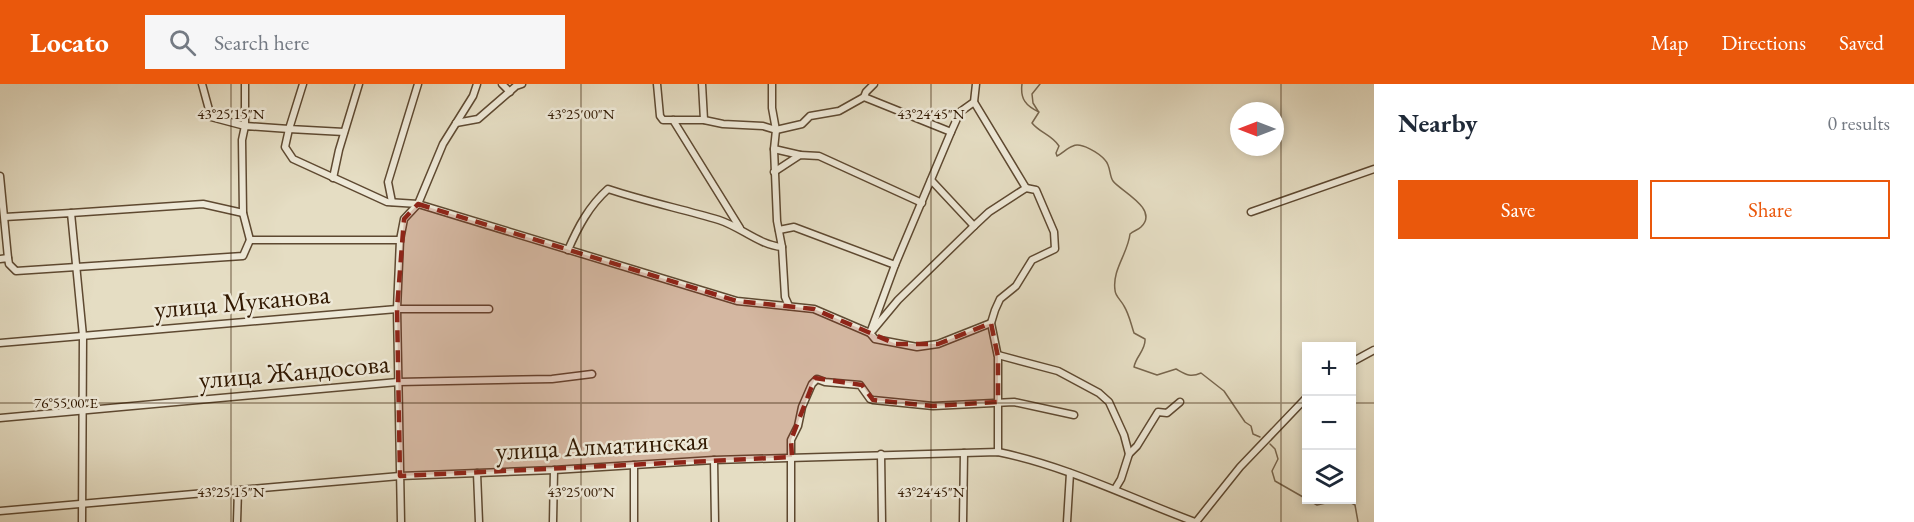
<!DOCTYPE html>
<html lang="en">
<head>
<meta charset="utf-8">
<style>
  :root { --surface:#fff; --page:#f6f6f7; --text:#1f2937; --muted:#747a83; --line:#e0e1e3; --accent:#ea580c }
  body { margin:0; font-family:"EB Garamond",serif; background:var(--page); color:var(--text) }
  .controls { position:absolute; right:18px; bottom:18px; display:grid; overflow:hidden; border-radius:0px; box-shadow:0 3px 9px #0003 }
  .controls button { width:54px; height:54px; display:grid; place-items:center; padding:0; border:0; border-bottom:2px solid var(--line); background:var(--surface); color:var(--text); font:30px sans-serif }
  .compass { position:absolute; left:1230px; top:18px; width:54px; height:54px; border-radius:50%; background:var(--surface); box-shadow:0 3px 9px #0003; rotate:270deg }
  .list { margin:0; padding:0; list-style:none }
  h2 { display:flex; justify-content:space-between; align-items:center; height:78px; margin:0; padding:0 24px; font-size:26px }
  h2 small { font-size:20px; font-weight:400; color:var(--muted) }
  .actions { display:flex; gap:12px; padding:18px 24px }
  .actions a { flex:1; padding:14px 0; border:2px solid var(--accent); border-radius:0px; text-align:center; font-size:21px; color:var(--accent) }
  .actions .main { background:var(--accent); color:#fff }
  .icon { flex:none; width:33px; height:33px; fill:none; stroke:currentColor; stroke-width:2; stroke-linecap:round; stroke-linejoin:round }
  .map { position:relative; flex:none; width:1374px; height:438px; overflow:hidden }
  header { display:flex; align-items:center; gap:36px; box-sizing:border-box; height:84px; padding:0 30px; background:var(--accent); color:#fff }
  header strong { font-size:28px }
  nav { display:flex; gap:33px; margin-inline-start:auto; font-size:21px }
  .search { width:420px; height:54px; background:var(--page); display:flex; align-items:center; gap:15px; box-sizing:border-box; padding:0 21px; border-radius:0px; color:var(--muted); font-size:22px }
  main { display:flex }
  aside { flex:1; background:var(--surface) }
  .map>svg:first-child { display:block }
  .lines { fill:none; stroke-linecap:round; stroke-linejoin:round }
  .stream { stroke:#78664d; stroke-width:1.5 }
  .minor-casing { stroke:#5e4931; stroke-width:9 }
  .minor { stroke:#eee9d8; stroke-width:6 }
  .marked { fill:#8f2418; fill-opacity:0.2; stroke:#8f2418; stroke-width:4.5; stroke-dasharray:12 8; stroke-linejoin:round }
  .ticks { fill:none; stroke:#311800; stroke-width:1.5; stroke-opacity:0.45 }
  .labels { text-anchor:middle; dominant-baseline:central; stroke-width:5; stroke-linejoin:round; paint-order:stroke }
  .street-label { font-size:27px; fill:#311800; stroke:#eee9d8 }
  .ticks-label { font-size:15px; text-anchor:middle; fill:#311800; stroke:#eee9d8; stroke-width:5; stroke-linejoin:round; paint-order:stroke }
</style>
</head>
<body>
<header>
<strong>Locato</strong>
<div class="search"><svg class="icon" aria-label="search" viewBox="0 0 24 24"><circle cx="10" cy="10" r="6"/><path d="M15 15l6 6"/></svg>Search here</div>
<nav><a>Map</a><a>Directions</a><a>Saved</a></nav>
</header>
<main>
<div class="map">
<svg width="1374" height="438" viewBox="0 0 1374 438">
  <rect width="100%" height="100%" fill="#e5ddc3"/>
  <filter id="stains"><feTurbulence type="fractalNoise" baseFrequency=".00333" numOctaves="4"/><feColorMatrix values="0 0 0 0 .2 0 0 0 0 .09 0 0 0 0 .02 0 0 0 .5 -.17"/></filter>
  <radialGradient id="worn" r=".72"><stop offset=".6" stop-color="#630" stop-opacity="0"/><stop offset="1" stop-color="#630" stop-opacity=".3"/></radialGradient>
  <g class="lines">
    <g class="stream">
      <path d="M1022,0C1020,15 1026,22 1039,28L1032,39C1040,49 1052,51 1059,62L1056,69L1057,72C1063,69 1067,64 1073,62C1081,58 1099,69 1105,76C1111,82 1109,92 1113,97C1119,106 1160,125 1141,143C1138,146 1133,147 1130,150C1128,169 1112,186 1115,206C1115,212 1121,216 1124,222C1129,230 1131,240 1134,249L1145,255C1146,266 1136,272 1134,283L1157,291L1176,285C1185,290 1190,294 1201,289L1224,307L1245,338L1251,342L1253,350L1260,353"/>
      <path d="M1038,27L1033,19L1032,10L1040,0"/>
      <path d="M1270,360L1275,365L1278,375L1272,387L1275,397L1317,421L1339,416"/>
      <path d="M1346,416L1355,421L1358,438"/>
    </g>
    <g class="minor-casing">
      <g id="minor">
        <path d="M202,0L211,33L245,42V0"/>
        <path d="M303,0L289,45L344,48"/>
        <path d="M502,0L510,8"/>
        <path d="M657,0L660,32L663,36H704L723,40L763,42L776,46L802,40L810,32L839,27L864,13L866,8L874,0"/>
        <path d="M702,0L704,36"/>
        <path d="M772,0V24L776,46L774,65L777,137L782,163"/>
        <path d="M864,13L951,48"/>
        <path d="M974,18L1026,104"/>
        <path d="M673,36L740,144"/>
        <path d="M456,39L478,35L516,2L522,0"/>
        <path d="M774,65L800,71"/>
        <path d="M774,88L800,71L819,72L922,119"/>
        <path d="M0,92L8,174"/>
        <path d="M333,94L339,66L359,0"/>
        <path d="M931,96L974,142"/>
        <path d="M392,118L388,98L418,0"/>
        <path d="M1251,128L1374,85"/>
        <path d="M71,129L203,120L243,129"/>
        <path d="M5,133L71,129L83,252L82,438"/>
        <path d="M779,146L794,143L895,181"/>
        <path d="M250,156L243,129L242,56L245,42L289,45L285,63L293,75L387,118L418,120L737,217L814,225L870,249L875,255L917,263L938,260L991,239"/>
        <path d="M250,156H400"/>
        <path d="M568,166C578,143 589,122 608,105C644,117 682,125 719,136C741,143 759,161 782,163L785,213L789,222"/>
        <path d="M0,175L8,174L9,180L16,187L243,172L250,156"/>
        <path d="M873,246L898,216L974,142L989,128L1026,104"/>
        <path d="M870,249L895,181L951,48L960,28L974,18L976,0"/>
        <path d="M0,259L397,225H489"/>
        <path d="M998,271L1058,287L1099,309L1109,318L1124,351L1129,370L1121,395L1115,405"/>
        <path d="M1352,278L1374,266"/>
        <path d="M0,334L398,298L552,295L592,290"/>
        <path d="M998,368V273L991,239L995,226L1000,215L1016,202L1032,176L1055,165L1054,148L1036,106L1026,104"/>
        <path d="M881,370L882,438"/>
        <path d="M1129,370L1137,362L1158,328L1167,329L1180,318"/>
        <path d="M714,376L715,438"/>
        <path d="M477,389L479,438"/>
        <path d="M0,427L400,392L554,386L714,376L998,368C1067,382 1130,414 1195,438"/>
        <path d="M237,438L238,406"/>
        <path d="M401,438L397,225L400,156L404,135L418,120L443,60L473,12L477,0"/>
        <path d="M553,438L554,386"/>
        <path d="M634,438V381"/>
        <path d="M791,438V356L798,342L802,323L812,300L817,295L825,298L860,301L870,315L873,316L933,322L1014,318L1074,331"/>
        <path d="M963,438L964,369"/>
        <path d="M1067,438L1070,389"/>
        <path d="M1196,438L1240,383L1306,314"/>
      </g>
    </g>
    <use href="#minor" class="minor"/>
  </g>
  <path class="marked" d="M418,120L737,217L814,225L896,260H938L991,239L998,273V318L933,322L873,316L862,301L815,294L791,356L792,373L400,392L397,225L404,135Z"/>
  <path class="ticks" d="M231,0V438M581,0V438M931,0V438M1281,0V438M0,319H1306M1352,319H1374"/>
  <g class="labels">
    <g class="street-label">
      <text transform="translate(242 217) rotate(-5)">улица Муканова</text>
      <text transform="translate(294 287) rotate(-5)">улица Жандосова</text>
      <text transform="translate(602 361) rotate(-3)">улица Алматинская</text>
    </g>
  </g>
  <g class="ticks-label">
    <text x="231" y="35">43°25'15"N</text>
    <text x="581" y="35">43°25'00"N</text>
    <text x="931" y="35">43°24'45"N</text>
    <text x="66" y="324">76°55'00"E</text>
    <text x="231" y="413">43°25'15"N</text>
    <text x="581" y="413">43°25'00"N</text>
    <text x="931" y="413">43°24'45"N</text>
  </g>
  <rect width="100%" height="100%" filter="url(#stains)"/>
  <rect width="100%" height="100%" fill="url(#worn)"/>
</svg>
<div class="controls">
<button>+</button>
<button>−</button>
<button><svg class="icon" aria-label="layers" viewBox="0 0 24 24"><path d="M12 4l9 5-9 5-9-5zM3 14l9 5 9-5"/></svg></button>
</div>
<svg class="compass" viewBox="-18 -18 36 36"><path d="M0-13l5 13h-10z" fill="#e53935"/><path d="M0 13l5-13h-10z" fill="#747a83"/></svg>
</div>
<aside>
<h2>Nearby<small>0 results</small></h2>
<ul class="list">
</ul>
<div class="actions"><a class="main">Save</a><a>Share</a></div>
</aside>
</main>
</body>
</html>
